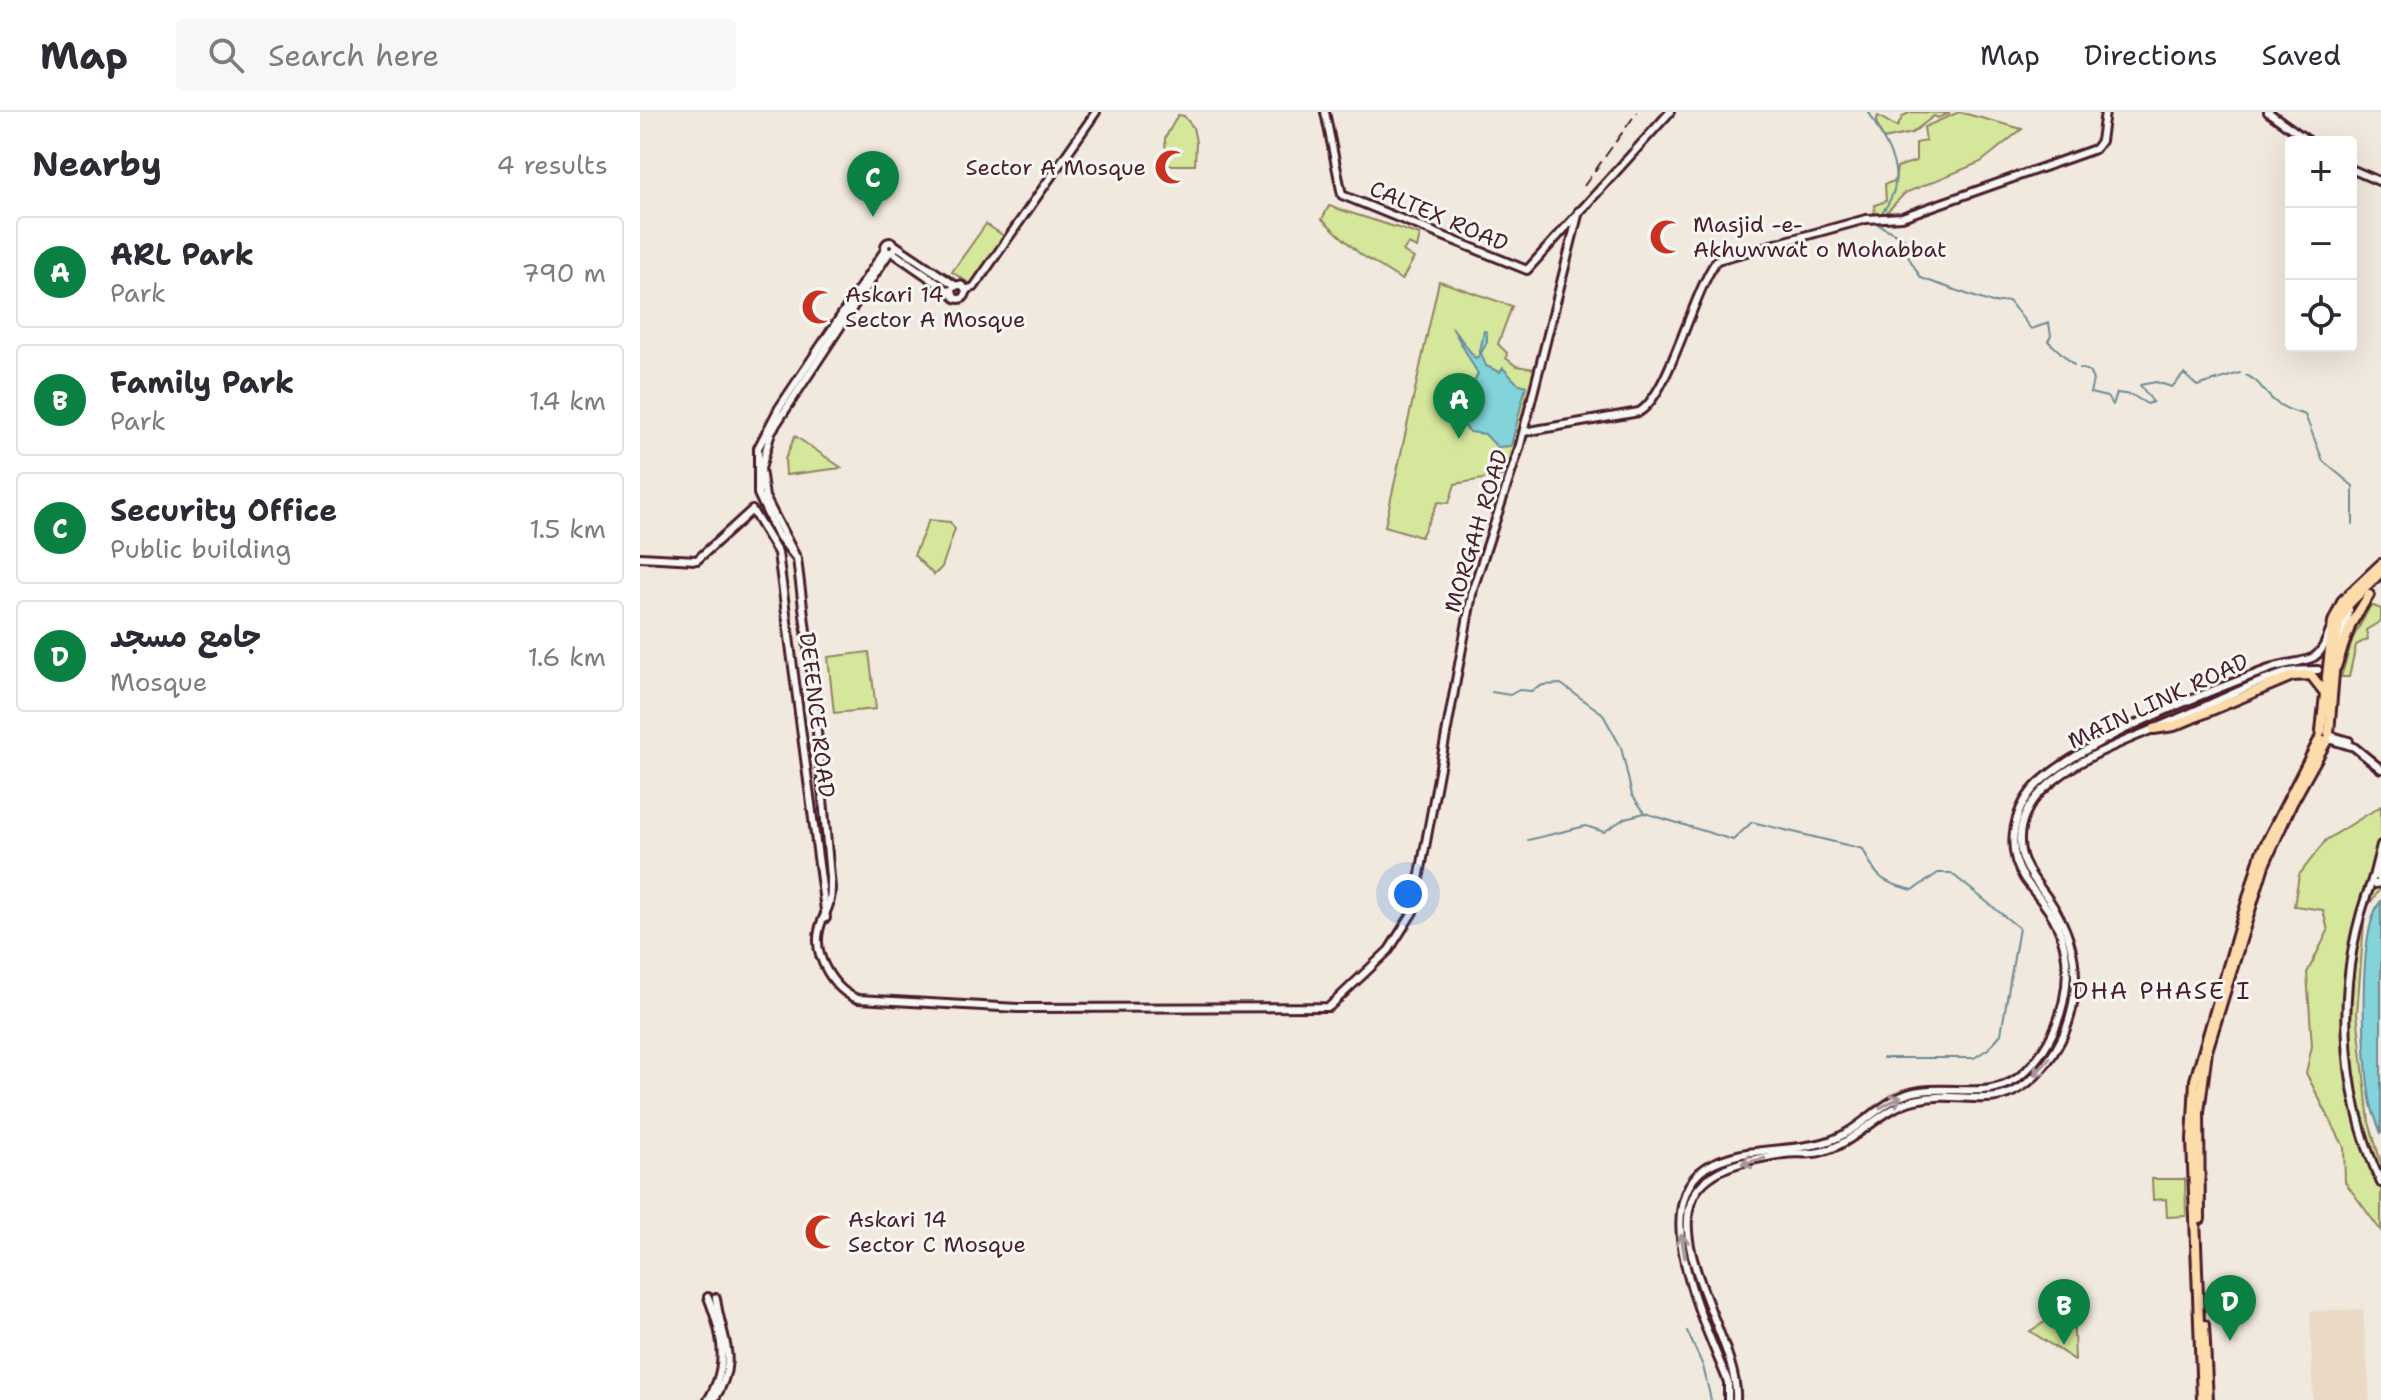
<!DOCTYPE html>
<html lang="en">
<head>
<meta charset="utf-8">
<style>
  :root { --surface:#fff; --page:#f7f7f7; --text:#2b2b33; --muted:#7c7c81; --line:#e1e1e2; --accent:#0b8043 }
  body { margin:0; font-family:"Shantell Sans","Playpen Sans Arabic",sans-serif; background:var(--page); color:var(--text) }
  .controls { position:absolute; right:24px; top:24px; display:grid; overflow:hidden; border-radius:8px; box-shadow:0 8px 32px #0002 }
  .controls button { width:72px; height:72px; display:grid; place-items:center; padding:0; border:0; border-bottom:2px solid var(--line); background:var(--surface); color:var(--text); font:40px sans-serif }
  .you { position:absolute; left:768px; top:782px; width:28px; height:28px; margin:-20px; border:6px solid #fff; border-radius:50%; background:#1a73e8; box-shadow:0 0 0 12px #1a73e833 }
  .badge { display:grid; place-items:center; width:52px; height:52px; border-radius:50%; background:var(--accent); color:#fff; font-size:26px; font-weight:700 }
  .pin { position:absolute; translate:-50% -66px; filter:drop-shadow(0 2px 4px #0008) }
  .pin::after { content:''; position:absolute; top:42px; width:28px; height:24px; background:inherit; clip-path:polygon(0 0,100% 0,50% 100%) }
  .list { margin:0; padding:0; list-style:none }
  h2 { display:flex; justify-content:space-between; align-items:center; height:104px; margin:0; padding:0 32px; font-size:34px }
  h2 small { font-size:26px; font-weight:400; color:var(--muted) }
  .list li { display:grid; grid-template-columns:52px 1fr auto; gap:24px; align-items:center; box-sizing:border-box; height:112px; margin:0 16px 16px; padding:0 16px; border:2px solid var(--line); border-radius:8px }
  .list b { display:block; font-size:30px; white-space:nowrap }
  .list p { margin:0; font-size:26px; white-space:nowrap; color:var(--muted) }
  .list em { font-size:26px; font-style:normal; color:var(--muted) }
  .icon { flex:none; width:44px; height:44px; fill:none; stroke:currentColor; stroke-width:2; stroke-linecap:round; stroke-linejoin:round }
  .map { position:relative; flex:none; width:1741px; height:1288px; overflow:hidden }
  header { display:flex; align-items:center; gap:48px; box-sizing:border-box; height:112px; padding:0 40px; background:var(--surface); border-bottom:2px solid var(--line) }
  header strong { font-size:38px }
  nav { display:flex; gap:44px; margin-inline-start:auto; font-size:28px }
  .search { width:560px; height:72px; background:var(--page); display:flex; align-items:center; gap:20px; box-sizing:border-box; padding:0 28px; border-radius:8px; color:var(--muted); font-size:30px }
  main { display:flex }
  aside { flex:1; background:var(--surface) }
  .map>svg:first-child { display:block }
  .built { fill:#ead9c5 }
  .green { fill:#d5e79b; stroke:#908363; stroke-width:2 }
  .water { fill:#82d3da; stroke:#6c8b94; stroke-width:2 }
  .lines { fill:none; stroke-linecap:round; stroke-linejoin:round }
  .stream { stroke:#6c8b94; stroke-width:2 }
  .secondary-casing { stroke:#4a1f2b; stroke-width:12 }
  .primary-casing { stroke:#4a1f2b; stroke-width:14 }
  .secondary { stroke:#f6f6f2; stroke-width:6 }
  .primary { stroke:#fddcac; stroke-width:8 }
  .rail { stroke:#4a1f2b; stroke-width:2; stroke-dasharray:12 6; stroke-linecap:butt }
  .oneway { stroke:#a99598 }
  .labels { text-anchor:middle; dominant-baseline:central; stroke-width:6; stroke-linejoin:round; paint-order:stroke }
  .poi-label { font-size:22px; fill:#4a1f2b; stroke:#f6f6f2; text-anchor:start }
  .street-label { font-size:22px; fill:#4a1f2b; stroke:#f6f6f2 }
  .neighbourhood-label { font-size:24px; letter-spacing:2px; fill:#4a1f2b; stroke:#f6f6f2 }
</style>
</head>
<body>
<header>
<strong>Map</strong>
<div class="search"><svg class="icon" aria-label="search" viewBox="0 0 24 24"><circle cx="10" cy="10" r="6"/><path d="M15 15l6 6"/></svg>Search here</div>
<nav><a>Map</a><a>Directions</a><a>Saved</a></nav>
</header>
<main>
<aside>
<h2>Nearby<small>4 results</small></h2>
<ul class="list">
<li><span class="badge">A</span><div><b>ARL Park</b><p>Park</p></div><em>790 m</em></li>
<li><span class="badge">B</span><div><b>Family Park</b><p>Park</p></div><em>1.4 km</em></li>
<li><span class="badge">C</span><div><b>Security Office</b><p>Public building</p></div><em>1.5 km</em></li>
<li><span class="badge">D</span><div><b>جامع مسجد</b><p>Mosque</p></div><em>1.6 km</em></li>
</ul>
</aside>
<div class="map">
<svg width="1741" height="1288" viewBox="0 0 1741 1288">
  <rect width="100%" height="100%" fill="#f1e9de"/>
  <filter id="ink" filterUnits="userSpaceOnUse"><feTurbulence type="fractalNoise" baseFrequency=".0125" numOctaves="2"/><feDisplacementMap in="SourceGraphic" scale="16" xChannelSelector="R" yChannelSelector="G"/><feConvolveMatrix kernelMatrix="1 2 1 2 8 2 1 2 1" color-interpolation-filters="sRGB"/></filter>
  <g filter="url(#ink)">
    <path class="built" d="M1723,1197L1730,1288H1673L1670,1199Z"/>
    <g class="green">
      <path d="M1271,0L1310,1L1298,6L1294,4L1272,21L1243,27L1236,10L1238,4L1257,15L1263,4Z"/>
      <path d="M1319,0L1382,17L1341,50L1265,81L1244,103L1234,104L1235,93L1246,89L1245,72L1255,69L1257,55L1276,49V31L1286,29L1284,15Z"/>
      <path d="M538,3L544,4L553,15L556,30L555,53H526L525,26Z"/>
      <path d="M689,94L780,123L777,136L768,132L763,139L774,146L762,168L720,142L682,107Z"/>
      <path d="M346,112L367,126L332,173L312,160Z"/>
      <path d="M799,169L872,194L858,232L867,241L866,246L876,254L895,257L866,363L815,372L809,391L798,390L781,425L745,414Z"/>
      <path d="M155,324L202,356H201L146,363L145,347Z"/>
      <path d="M289,408L310,410L315,417L302,455L294,463L274,443Z"/>
      <path d="M1731,493L1741,497V509L1726,518L1728,527L1716,533L1709,565H1701L1713,526Z"/>
      <path d="M229,540L236,597L194,601L188,545Z"/>
      <path d="M1741,694V776L1725,798L1717,901L1729,1010L1741,1051V1119L1705,1070L1704,1035L1666,961L1672,934L1667,861L1688,819L1683,798L1654,794L1659,763L1686,728Z"/>
      <path d="M1512,1067H1545L1546,1104L1527,1105L1526,1087L1513,1088Z"/>
      <path d="M1433,1193L1435,1248L1390,1219Z"/>
    </g>
    <g class="water">
      <path d="M812,215L835,246L839,244L844,219L847,220V230L841,241L846,254L860,260L863,256L877,271L886,274L871,334L857,335L845,322L830,320L818,307V298L838,262Z"/>
      <path d="M1741,789V1022C1738,1012 1733,1002 1731,992C1723,953 1716,818 1741,789Z"/>
    </g>
    <g class="lines">
      <g class="stream">
        <path d="M1229,0C1248,38 1272,65 1240,103"/>
        <path d="M1239,109V113L1265,127L1269,146L1281,166L1352,191L1369,189L1391,217L1409,211L1411,224L1408,229L1434,253"/>
        <path d="M1440,256L1449,259L1453,268L1450,281L1467,285L1473,293L1477,281L1492,283L1507,292L1513,290L1500,273L1516,270L1532,275L1544,262L1557,274L1600,261"/>
        <path d="M1606,263C1619,269 1621,276 1630,285C1639,295 1653,299 1665,303L1683,349L1713,374V412"/>
        <path d="M852,580L870,583L879,578L891,579L903,573L921,572L962,601L981,635L992,683L1005,701L1093,728L1112,710L1223,737C1236,766 1242,771 1273,778L1298,761H1311L1379,816L1361,922L1348,937L1334,946H1243"/>
        <path d="M888,728L946,714L964,720L985,706L1005,701"/>
        <path d="M1047,1219L1063,1254L1071,1288"/>
      </g>
      <g class="secondary-casing">
        <g id="secondary">
          <path d="M685,0L702,83L887,158L1030,0"/>
          <path d="M1628,0L1670,30"/>
          <path d="M1711,57L1741,70"/>
          <circle cx="250" cy="135" r="5"/>
          <path d="M255,133L316,174"/>
          <path d="M252,140L313,182"/>
          <path d="M249,141L131,320L121,357L125,385L157,447L173,575L191,776C191,799 182,802 179,819C173,845 195,879 218,887L378,896L689,895L749,838L773,800L833,477L879,337L939,99"/>
          <circle cx="319" cy="180" r="7"/>
          <path d="M325,178L334,175L456,0"/>
          <path d="M884,320L999,300C1029,283 1052,182 1077,148L1226,107L1262,105L1455,37L1461,29L1465,0"/>
          <path d="M0,445L57,448L112,398L138,441L186,806"/>
          <path d="M155,445L137,422L118,382V336L139,296L245,138"/>
          <path d="M1699,537L1709,498"/>
          <path d="M1689,623L1709,629"/>
          <path d="M1688,627L1714,635L1741,657"/>
          <circle cx="1736" cy="768" r="4"/>
          <path d="M1738,764L1741,745"/>
          <path d="M1733,765L1741,733"/>
          <path d="M1732,768C1695,864 1698,976 1741,1071"/>
          <path d="M68,1185C82,1221 90,1253 68,1288"/>
          <path d="M74,1288C101,1245 81,1228 76,1186"/>
          <path d="M1088,1288V1270C1068,1218 1000,1086 1074,1051C1113,1033 1154,1041 1189,1029C1223,1018 1243,984 1280,979C1317,973 1355,990 1386,959C1423,922 1439,860 1416,811C1408,794 1394,781 1384,766C1364,735 1374,694 1400,670C1450,625 1567,580 1632,556C1645,551 1662,551 1674,545C1683,539 1686,529 1690,519"/>
          <path d="M1096,1288C1100,1235 1026,1137 1054,1083C1070,1053 1113,1047 1144,1042C1156,1040 1168,1043 1180,1040C1216,1032 1240,996 1275,988C1324,976 1359,1005 1400,959C1442,911 1447,845 1411,791C1398,771 1379,754 1380,727C1380,709 1389,692 1402,679C1438,643 1495,626 1541,605C1574,591 1607,573 1642,562C1653,558 1665,558 1678,558"/>
        </g>
      </g>
      <g class="primary-casing">
        <g id="primary">
          <path d="M1696,555L1711,512L1729,483"/>
          <path d="M1514,617L1534,614L1652,564L1671,563L1685,581"/>
          <path d="M1681,619L1693,510L1703,488L1741,452"/>
          <path d="M1689,621L1698,513L1709,492L1741,460"/>
          <path d="M1560,1107L1559,1000L1567,939L1624,753L1652,691L1687,628"/>
          <path d="M1564,1213L1568,1288"/>
          <path d="M1562,1288L1552,1028L1555,968L1621,741L1680,626"/>
        </g>
      </g>
      <use href="#secondary" class="secondary"/>
      <use href="#primary" class="primary"/>
      <path class="rail" d="M944,74L997,0"/>
    </g>
    <defs><path id="oneway-shaft" d="M-6 0H5M1.5-3L5.5 0L1.5 3" fill="none" stroke-width="1.6" stroke-linecap="round" stroke-linejoin="round" transform="scale(2)"/></defs>
    <g class="oneway">
      <use href="#oneway-shaft" transform="translate(1402 955) rotate(131)"/>
      <use href="#oneway-shaft" transform="translate(1251 990) rotate(-28)"/>
      <use href="#oneway-shaft" transform="translate(1113 1049) rotate(167)"/>
      <use href="#oneway-shaft" transform="translate(1043 1134) rotate(-99)"/>
    </g>
  </g>
  <defs>
    <g id="mosque-bare" transform="scale(2.76)"><path d="M3.5-4.9A6 6 0 1 0 3.5 4.9A5 5 0 1 1 3.5-4.9Z" fill="#c8321e" stroke="#f6f6f2" stroke-width="2.5" paint-order="stroke"/></g>
  </defs>
  <g fill-rule="evenodd">
    <use href="#mosque-bare" x="532" y="55"/>
    <use href="#mosque-bare" x="1027" y="125"/>
    <use href="#mosque-bare" x="179" y="195"/>
    <use href="#mosque-bare" x="182" y="1120"/>
  </g>
  <g class="labels">
    <g class="poi-label">
      <text x="506" y="55" text-anchor="end">Sector A Mosque</text>
      <text x="1053" y="112">Masjid -e-<tspan x="1053" dy="25">Akhuwwat o Mohabbat</tspan></text>
      <text x="205" y="182">Askari 14<tspan x="205" dy="25">Sector A Mosque</tspan></text>
      <text x="208" y="1107">Askari 14<tspan x="208" dy="25">Sector C Mosque</tspan></text>
    </g>
    <g class="street-label">
      <text transform="translate(799 104) rotate(23)">CALTEX ROAD</text>
      <text transform="translate(836 419) rotate(-73)">MORGAH ROAD</text>
      <text transform="translate(1518 589) rotate(-25)">MAIN LINK ROAD</text>
      <text transform="translate(177 603) rotate(83)">DEFENCE ROAD</text>
    </g>
    <g class="neighbourhood-label">
      <text x="1522" y="879">DHA PHASE I</text>
    </g>
  </g>
</svg>
<div class="controls">
<button>+</button>
<button>−</button>
<button><svg class="icon" aria-label="locate" viewBox="0 0 24 24"><circle cx="12" cy="12" r="6"/><path d="M12 2v4M12 18v4M2 12h4M18 12h4"/></svg></button>
</div>
<div class="you"></div>
<div class="pin badge" style="left:819px;top:327px">A</div>
<div class="pin badge" style="left:1424px;top:1233px">B</div>
<div class="pin badge" style="left:233px;top:105px">C</div>
<div class="pin badge" style="left:1590px;top:1229px">D</div>
</div>
</main>
</body>
</html>
